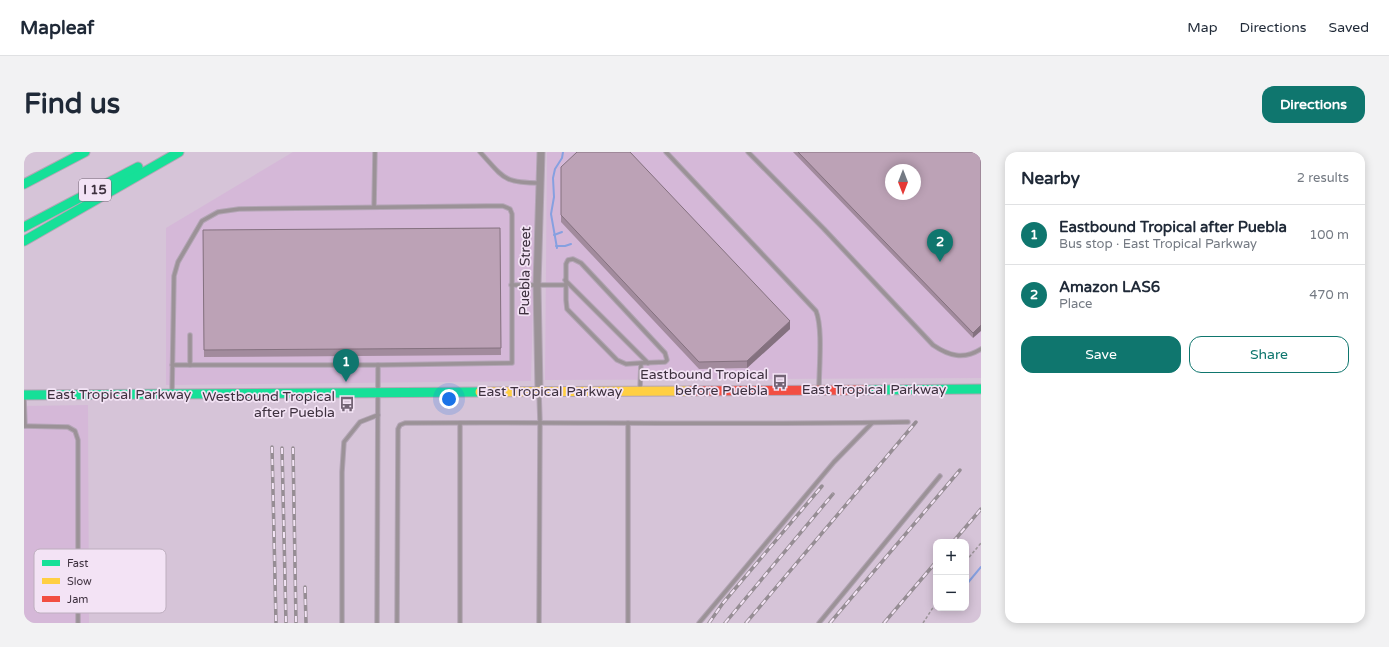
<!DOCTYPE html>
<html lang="en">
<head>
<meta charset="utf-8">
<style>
  :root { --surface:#fff; --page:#f2f2f3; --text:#1f2937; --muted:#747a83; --line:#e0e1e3; --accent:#0f766e }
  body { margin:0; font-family:"Varela Round",sans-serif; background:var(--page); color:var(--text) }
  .controls { position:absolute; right:12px; bottom:12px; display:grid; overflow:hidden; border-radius:8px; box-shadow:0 2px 10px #0003 }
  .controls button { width:36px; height:36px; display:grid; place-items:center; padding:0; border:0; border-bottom:1px solid var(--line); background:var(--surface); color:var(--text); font:20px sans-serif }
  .compass { position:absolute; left:861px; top:12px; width:36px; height:36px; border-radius:50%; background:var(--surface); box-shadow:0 2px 10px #0003; rotate:180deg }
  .you { position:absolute; left:425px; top:247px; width:14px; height:14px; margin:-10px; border:3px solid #fff; border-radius:50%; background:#1a73e8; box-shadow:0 0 0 6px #1a73e833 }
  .badge { display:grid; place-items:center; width:26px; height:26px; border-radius:50%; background:var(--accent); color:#fff; font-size:13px; font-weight:700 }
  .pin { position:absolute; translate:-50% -33px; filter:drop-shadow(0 1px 2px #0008) }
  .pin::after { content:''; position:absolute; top:21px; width:14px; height:12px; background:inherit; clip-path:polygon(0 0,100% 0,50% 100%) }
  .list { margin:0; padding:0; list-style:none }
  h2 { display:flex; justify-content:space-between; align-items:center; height:52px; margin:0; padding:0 16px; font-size:17px }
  h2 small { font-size:13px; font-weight:400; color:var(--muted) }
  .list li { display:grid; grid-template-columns:26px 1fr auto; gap:12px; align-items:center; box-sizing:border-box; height:60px; padding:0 16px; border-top:1px solid var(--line) }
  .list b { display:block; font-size:15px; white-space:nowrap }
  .list p { margin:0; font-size:13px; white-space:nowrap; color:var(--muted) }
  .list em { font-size:13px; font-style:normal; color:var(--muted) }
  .actions { display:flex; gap:8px; padding:12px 16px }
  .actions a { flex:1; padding:9px 0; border:1px solid var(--accent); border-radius:12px; text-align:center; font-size:14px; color:var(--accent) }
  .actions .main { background:var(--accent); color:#fff }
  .map { position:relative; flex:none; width:957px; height:471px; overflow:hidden; border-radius:12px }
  header { display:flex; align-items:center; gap:24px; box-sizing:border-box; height:56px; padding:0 20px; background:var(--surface); border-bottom:1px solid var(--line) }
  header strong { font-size:19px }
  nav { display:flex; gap:22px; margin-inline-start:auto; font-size:14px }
  .intro { display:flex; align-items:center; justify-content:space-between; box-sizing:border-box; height:96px; padding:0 24px }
  h1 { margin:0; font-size:28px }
  .button { padding:10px 18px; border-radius:12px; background:var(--accent); color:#fff; font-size:14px; font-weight:700 }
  main { display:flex; gap:24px; padding:0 24px }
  aside { flex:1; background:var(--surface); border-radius:12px; box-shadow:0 2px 10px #0003 }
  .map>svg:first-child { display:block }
  .built { fill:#d5b8d8; fill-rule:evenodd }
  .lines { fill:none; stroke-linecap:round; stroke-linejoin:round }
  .stream { stroke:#86a0e0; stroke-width:2 }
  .lane-casing { stroke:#b3a5b5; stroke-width:5.5 }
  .street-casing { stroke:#b3a5b5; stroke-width:9 }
  .fast-casing { stroke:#b3a5b5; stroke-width:11 }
  .slow-casing { stroke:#b3a5b5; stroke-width:11 }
  .jam-casing { stroke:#b3a5b5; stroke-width:11 }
  .path { stroke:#9c9499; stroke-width:1.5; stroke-dasharray:3 2; stroke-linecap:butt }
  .lane { stroke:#9b9297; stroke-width:3.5 }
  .street { stroke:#9b9297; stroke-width:7 }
  .fast { stroke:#16e098; stroke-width:9 }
  .slow { stroke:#ffcf43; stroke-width:9 }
  .jam { stroke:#f24e42; stroke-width:9 }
  .rail-casing { stroke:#968d94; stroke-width:3.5 }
  .rail { stroke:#f3e3f5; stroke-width:2; stroke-dasharray:6; stroke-linecap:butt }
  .wall { fill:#a28b9d }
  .shaded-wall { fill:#84717f }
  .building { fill:#bca2b6; stroke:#84717f; fill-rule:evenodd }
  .labels { text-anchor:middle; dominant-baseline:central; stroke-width:3.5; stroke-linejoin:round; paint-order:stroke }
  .shield { fill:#f3e3f5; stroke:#746676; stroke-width:1 }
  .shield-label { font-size:13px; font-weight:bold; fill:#3e313f }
  .street-label { font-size:14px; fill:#3e313f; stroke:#f3e3f5 }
  .poi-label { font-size:14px; fill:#3e313f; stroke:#f3e3f5; text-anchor:end }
  .key { fill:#f3e3f5; stroke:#bdaebe; stroke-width:1 }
  .key-label { font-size:11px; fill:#3e313f }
</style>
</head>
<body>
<header>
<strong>Mapleaf</strong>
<nav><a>Map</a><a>Directions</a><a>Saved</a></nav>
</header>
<div class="intro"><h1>Find us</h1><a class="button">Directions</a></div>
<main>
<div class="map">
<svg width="957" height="471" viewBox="0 0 957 471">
  <rect width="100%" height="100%" fill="#d6c4d8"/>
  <g class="built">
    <path d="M269,0H513L507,229L142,233V76Z"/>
    <path d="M523,0H957V226L521,228ZM867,18H891V42H867Z"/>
    <path d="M64,253L65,471H0V254Z"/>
  </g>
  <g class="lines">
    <g class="stream">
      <path d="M530,83L538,80"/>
      <path d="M532,94H541L547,92"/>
      <path d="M533,96L527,62L530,45L529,26L531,17L538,6L539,0"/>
      <path d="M942,433L957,415"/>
    </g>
    <g class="lane-casing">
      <g id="lane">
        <path d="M456,0C480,26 479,31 516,31"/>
        <path d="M642,0L792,159C799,176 795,216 795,236"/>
        <path d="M724,0L800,77L909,193C925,204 940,208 957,197"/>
        <path d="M350,55L351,0"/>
        <path d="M541,128L624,211"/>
        <path d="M487,133H541"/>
        <path d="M166,183V213"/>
        <path d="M616,237L617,211L641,210L643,208L641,201L557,111L549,107L544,108L542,112V148L543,157L593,208L602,212L617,211"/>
        <path d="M515,240L516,270L515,471"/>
        <path d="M148,241L150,124L154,110L178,69L194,60L215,57L463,54H479L486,57L488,62V211L354,213H148"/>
        <path d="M0,245L1,274"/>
        <path d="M0,274L44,275L51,279L54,288V471"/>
        <path d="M318,471V320L320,290L336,270L354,263"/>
        <path d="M353,471L354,213"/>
        <path d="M373,471L374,277L376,273L381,271C549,270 716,273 884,270"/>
        <path d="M436,471V271"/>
        <path d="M604,471V271"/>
        <path d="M675,471L810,310L848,271"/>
        <path d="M795,471L916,324"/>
      </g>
    </g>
    <g class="street-casing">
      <path id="street" d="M515,239L513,133L517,0"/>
    </g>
    <g class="fast-casing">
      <g id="fast">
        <path d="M0,32L61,0"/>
        <path d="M0,75L114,15"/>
        <path d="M0,89L155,0"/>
        <path d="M841,238L957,237"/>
        <path d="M0,243L456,240"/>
      </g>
    </g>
    <g class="slow-casing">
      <path id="slow" d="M456,240L666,239"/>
    </g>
    <g class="jam-casing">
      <path id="jam" d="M666,239L841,238"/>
    </g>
    <g class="path">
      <path d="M942,409L957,391"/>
      <path d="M899,471L912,451"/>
    </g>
    <use href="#lane" class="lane"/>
    <use href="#street" class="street"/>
    <use href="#fast" class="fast"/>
    <use href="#slow" class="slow"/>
    <use href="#jam" class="jam"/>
    <g class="rail-casing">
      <g id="rail">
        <path d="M248,295L252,471"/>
        <path d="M258,296L262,471"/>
        <path d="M269,296L272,471"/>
        <path d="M929,390L957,357"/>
        <path d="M281,435L282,471"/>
        <path d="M685,471L699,451L798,334"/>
        <path d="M701,471L809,342"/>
        <path d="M722,471L892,270"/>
        <path d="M806,471L936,318"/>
        <path d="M860,471L912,410"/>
      </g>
    </g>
    <use href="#rail" class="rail"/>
  </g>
  <g class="wall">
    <path d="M769,0H957L949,186Z"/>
    <path d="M537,15L766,177L723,216L675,217L537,70Z"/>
    <path d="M476,76L477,203L180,205L179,78Z"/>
  </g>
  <g class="shaded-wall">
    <path d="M766,169V177L723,216V209Z"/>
    <path d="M957,173V179L949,186V181Z"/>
  </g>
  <g class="building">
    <path d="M553,0H606L766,169L723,209L675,210L537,63V15Z"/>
    <path d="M774,0H957V173L949,181ZM867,18H891V42H867Z"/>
    <path d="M476,76L477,196L180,198L179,78Z"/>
  </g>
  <defs>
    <g id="bus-bare" transform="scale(1.2)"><path d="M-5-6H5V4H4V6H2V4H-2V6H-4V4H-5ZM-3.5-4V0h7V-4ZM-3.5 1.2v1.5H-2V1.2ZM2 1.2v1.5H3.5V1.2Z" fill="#736475" stroke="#f3e3f5" stroke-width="2.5" paint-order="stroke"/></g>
  </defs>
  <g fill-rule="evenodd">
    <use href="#bus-bare" x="756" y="230"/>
    <use href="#bus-bare" x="323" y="252"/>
  </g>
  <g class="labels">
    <rect class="shield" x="55" y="27" width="32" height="22" rx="3"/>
    <g class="shield-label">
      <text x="71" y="38">I 15</text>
    </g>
    <g class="street-label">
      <text transform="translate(501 119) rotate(-89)">Puebla Street</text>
      <text x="850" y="237">East Tropical Parkway</text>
      <text x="526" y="239">East Tropical Parkway</text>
      <text x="95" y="242">East Tropical Parkway</text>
    </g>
    <g class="poi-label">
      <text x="744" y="222">Eastbound Tropical<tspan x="744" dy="16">before Puebla</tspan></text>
      <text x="311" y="244">Westbound Tropical<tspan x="311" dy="16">after Puebla</tspan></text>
    </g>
  </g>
  <rect x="10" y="397" width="132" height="64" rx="6" class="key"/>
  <rect x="18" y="408" width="18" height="6" fill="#16e098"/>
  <rect x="18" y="426" width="18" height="6" fill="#ffcf43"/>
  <rect x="18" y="444" width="18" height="6" fill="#f24e42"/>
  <g class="key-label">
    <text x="43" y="415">Fast</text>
    <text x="43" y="433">Slow</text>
    <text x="43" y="451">Jam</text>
  </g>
</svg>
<div class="controls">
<button>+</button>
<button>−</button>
</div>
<svg class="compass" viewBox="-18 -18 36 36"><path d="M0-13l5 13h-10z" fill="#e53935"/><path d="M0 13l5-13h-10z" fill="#747a83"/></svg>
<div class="you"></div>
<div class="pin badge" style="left:322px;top:230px">1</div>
<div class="pin badge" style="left:916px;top:110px">2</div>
</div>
<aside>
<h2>Nearby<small>2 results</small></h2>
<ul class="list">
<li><span class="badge">1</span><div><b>Eastbound Tropical after Puebla</b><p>Bus stop · East Tropical Parkway</p></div><em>100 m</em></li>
<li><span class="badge">2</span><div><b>Amazon LAS6</b><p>Place</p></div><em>470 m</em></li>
</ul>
<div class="actions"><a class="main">Save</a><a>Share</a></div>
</aside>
</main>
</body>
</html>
